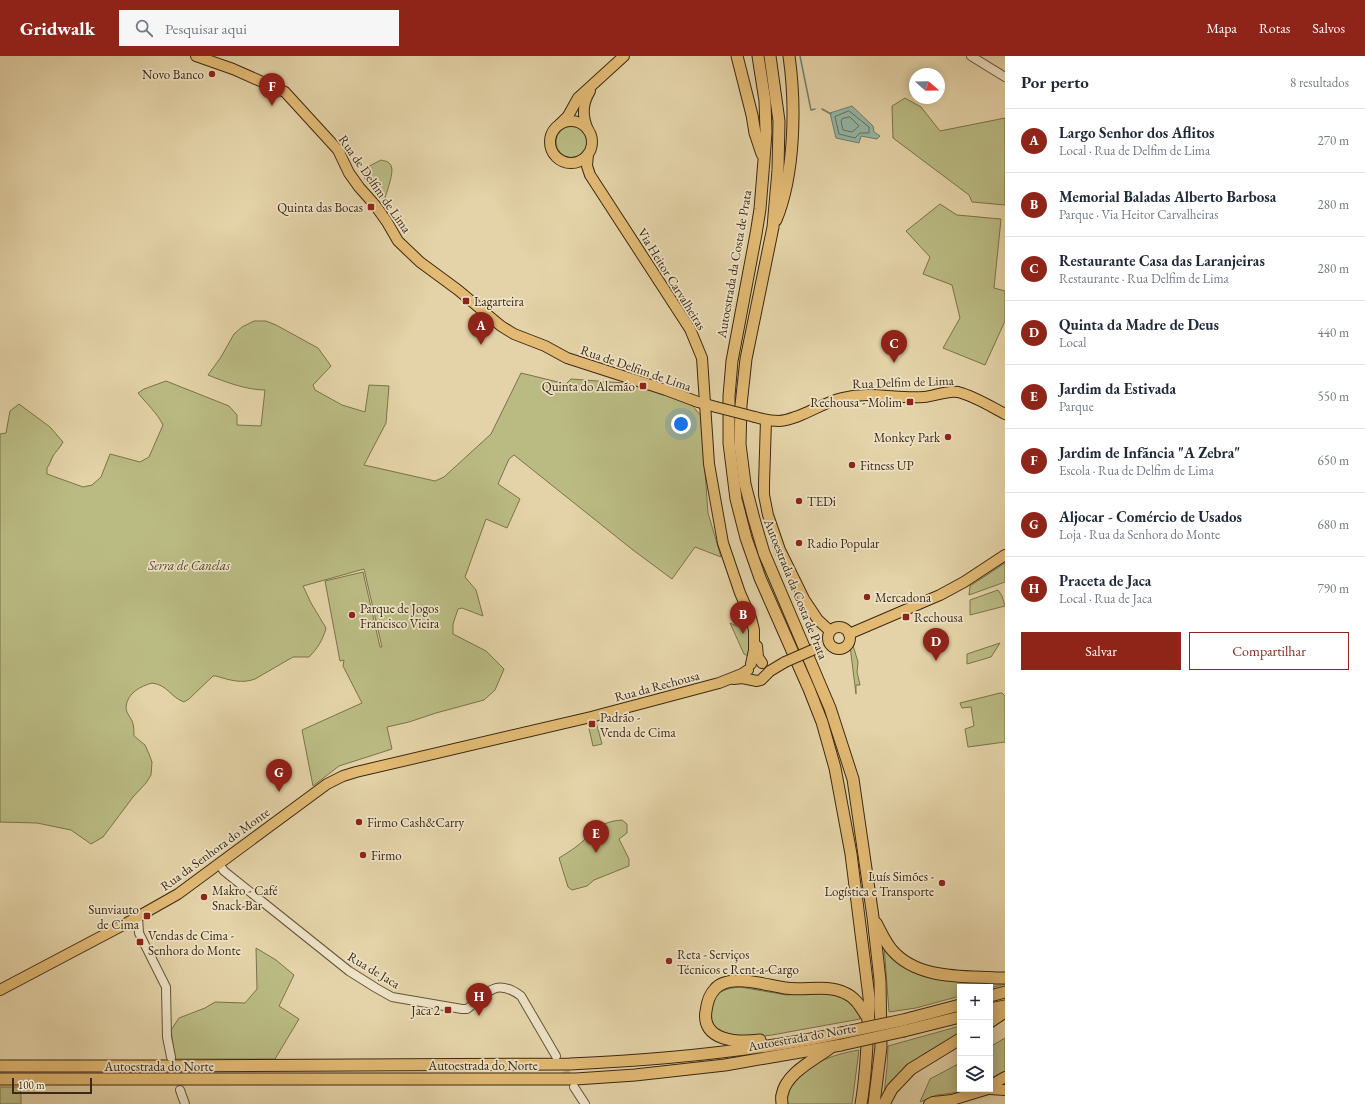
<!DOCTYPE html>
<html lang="pt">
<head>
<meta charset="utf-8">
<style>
  :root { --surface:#fff; --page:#f6f6f7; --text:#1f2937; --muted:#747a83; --line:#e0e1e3; --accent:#8f2418 }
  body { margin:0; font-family:"EB Garamond",serif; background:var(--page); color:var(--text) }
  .controls { position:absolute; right:12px; bottom:12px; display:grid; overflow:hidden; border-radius:0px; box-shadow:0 2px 10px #0003 }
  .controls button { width:36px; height:36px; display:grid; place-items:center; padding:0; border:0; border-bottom:1px solid var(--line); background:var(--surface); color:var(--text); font:20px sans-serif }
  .compass { position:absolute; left:909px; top:12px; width:36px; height:36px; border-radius:50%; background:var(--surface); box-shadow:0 2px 10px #0003; rotate:110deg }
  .scale { position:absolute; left:12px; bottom:10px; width:80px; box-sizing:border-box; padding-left:4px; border:2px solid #3c2913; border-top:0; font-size:11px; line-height:14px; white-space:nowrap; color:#3c2913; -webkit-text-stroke:3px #ede2c6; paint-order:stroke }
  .you { position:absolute; left:681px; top:368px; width:14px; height:14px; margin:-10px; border:3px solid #fff; border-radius:50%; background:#1a73e8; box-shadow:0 0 0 6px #1a73e833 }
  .badge { display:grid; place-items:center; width:26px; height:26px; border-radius:50%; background:var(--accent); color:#fff; font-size:13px; font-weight:700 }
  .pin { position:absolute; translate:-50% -33px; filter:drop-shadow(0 1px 2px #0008) }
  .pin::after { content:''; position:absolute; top:21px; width:14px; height:12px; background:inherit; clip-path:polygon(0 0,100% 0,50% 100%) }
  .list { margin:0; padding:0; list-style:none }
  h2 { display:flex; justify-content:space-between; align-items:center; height:52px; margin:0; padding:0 16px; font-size:17px }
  h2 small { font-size:13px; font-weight:400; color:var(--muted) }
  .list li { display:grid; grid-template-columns:26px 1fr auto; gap:12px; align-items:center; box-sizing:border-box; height:64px; padding:0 16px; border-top:1px solid var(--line) }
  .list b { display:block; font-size:15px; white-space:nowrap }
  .list p { margin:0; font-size:13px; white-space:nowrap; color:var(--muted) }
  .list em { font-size:13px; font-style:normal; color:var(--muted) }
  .actions { display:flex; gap:8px; padding:12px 16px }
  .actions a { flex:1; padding:9px 0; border:1px solid var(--accent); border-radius:0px; text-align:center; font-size:14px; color:var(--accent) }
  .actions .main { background:var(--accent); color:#fff }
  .icon { flex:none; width:22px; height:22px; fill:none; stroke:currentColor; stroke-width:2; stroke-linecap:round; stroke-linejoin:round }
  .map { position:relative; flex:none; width:1005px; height:1048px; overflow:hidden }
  header { display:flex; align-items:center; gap:24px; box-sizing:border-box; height:56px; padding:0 20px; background:var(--accent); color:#fff }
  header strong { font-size:19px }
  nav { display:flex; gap:22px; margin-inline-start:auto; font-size:14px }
  .search { width:280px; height:36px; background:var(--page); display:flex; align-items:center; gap:10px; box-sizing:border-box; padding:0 14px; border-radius:0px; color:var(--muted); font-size:15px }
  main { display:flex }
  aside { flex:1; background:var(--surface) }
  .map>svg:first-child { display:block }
  .green { fill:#babb83; stroke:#7b724b }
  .water { fill:#95b8a9; stroke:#717f6d }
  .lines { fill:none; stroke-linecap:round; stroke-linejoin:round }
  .shore { stroke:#68705e; stroke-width:1 }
  .stream { stroke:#717f6d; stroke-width:1.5 }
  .minor-tunnel { stroke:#c2b18a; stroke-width:8; stroke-dasharray:8 4; stroke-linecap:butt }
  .minor-casing { stroke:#665438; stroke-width:10 }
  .major-casing { stroke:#3c2913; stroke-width:12 }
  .highway-casing { stroke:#3c2913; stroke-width:13 }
  .minor { stroke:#ede2c6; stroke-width:8 }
  .major { stroke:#e2ba74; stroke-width:10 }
  .highway { stroke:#e2ba74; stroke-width:11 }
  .major-bridge-casing { stroke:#3c2913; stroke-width:12; stroke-linecap:butt }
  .highway-bridge-casing { stroke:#3c2913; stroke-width:13; stroke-linecap:butt }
  .major-bridge { stroke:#e2ba74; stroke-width:10 }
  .highway-bridge { stroke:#e2ba74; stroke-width:11 }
  .poi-dot { fill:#8f2418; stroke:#ede2c6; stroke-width:1.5 }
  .labels { text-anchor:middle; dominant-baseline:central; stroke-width:3.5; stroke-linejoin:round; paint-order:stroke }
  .poi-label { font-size:13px; fill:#3c2913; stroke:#ede2c6; text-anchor:start }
  .street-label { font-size:13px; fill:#3c2913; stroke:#ede2c6 }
  .park-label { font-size:13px; font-style:italic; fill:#554629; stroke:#ede2c6 }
</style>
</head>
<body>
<header>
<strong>Gridwalk</strong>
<div class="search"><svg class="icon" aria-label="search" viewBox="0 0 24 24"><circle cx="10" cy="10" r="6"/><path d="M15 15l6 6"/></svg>Pesquisar aqui</div>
<nav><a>Mapa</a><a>Rotas</a><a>Salvos</a></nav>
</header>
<main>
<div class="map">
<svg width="1005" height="1048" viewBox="0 0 1005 1048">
  <rect width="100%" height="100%" fill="#e4d3a8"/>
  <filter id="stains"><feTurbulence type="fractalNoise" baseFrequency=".005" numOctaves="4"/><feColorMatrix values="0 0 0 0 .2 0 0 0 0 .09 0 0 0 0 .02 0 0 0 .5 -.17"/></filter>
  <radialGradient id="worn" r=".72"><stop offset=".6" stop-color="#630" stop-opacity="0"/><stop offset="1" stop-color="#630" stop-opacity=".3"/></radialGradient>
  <g class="green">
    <path d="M905,42L921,51L940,75L1005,62V149L972,146L969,139L893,82L892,50Z"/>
    <circle cx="572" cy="86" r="16"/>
    <path d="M381,104C384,105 388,105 390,108C396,114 386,137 384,145L366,126L362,114Z"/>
    <path d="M940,148L957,159L1001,163L994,232L1005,235V265L985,309L943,292L960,262L952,229L923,218L930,201L906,175Z"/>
    <path d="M254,265H266L276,269L318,292L331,310L313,329L315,334L342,349L365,356L369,329L389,330L386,367L364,409L435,425L444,421L491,378L521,317L566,328L571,323L624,327L646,332L691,348L701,360L708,457L721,501L695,491L672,523L633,494L514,399L509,403L498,428L520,443L507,472L486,463L465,521L476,534L483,560L462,552L458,553L453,568V578L486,595L504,613L495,634L484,644L436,657L409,666L387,671L392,693L339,710L313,730L302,674L362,647L343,610L344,604L340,605L325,525L363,516L380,591H382L364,513L303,530L311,547L326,572C323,584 317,593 309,601H293L255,623C242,628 229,624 216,620H213L189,643L184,646C170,641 168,629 152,627C141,630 127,637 126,651C126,658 132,662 133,668C134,672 134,676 134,680L145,689L149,698L152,706L151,719L146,727L133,741L103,781L91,788L71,774L37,767L0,766V378L6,377L10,355L19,348L50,371L63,386C60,392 56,395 53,400C51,404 50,408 47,412V418L83,431L92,429L101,421L110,398L140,406L149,401L163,369C157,357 147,348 138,337L144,333L166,325L229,350L237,359V369L261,370L265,334C247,334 225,326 208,319L221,301L234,278L242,271Z"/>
    <path d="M1005,507V526L969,539L970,530Z"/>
    <path d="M998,534L1002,540L1005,550L970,559V544Z"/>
    <path d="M748,558L752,574L748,600L744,598L730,567L739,571Z"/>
    <path d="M852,586L858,606L857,616L860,629H856V638L850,590Z"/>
    <path d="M1000,587L991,601L967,608V598Z"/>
    <path d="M1000,637H1002L1005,640V686L968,691L965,673L974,670L971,651L962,652L960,647Z"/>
    <path d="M596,666L602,688L593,690L588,668Z"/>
    <path d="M622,764L627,768V777L619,783L629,803V810L594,824L587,830L572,834L568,831L559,802C565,798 571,795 577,790C595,776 597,766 622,764Z"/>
    <path d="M884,889L904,910L1005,925V928L990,932L960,931V940L916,952L889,956Z"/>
    <path d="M256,892L276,904L294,919L279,950L299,963L275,1003H175L171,974L179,962L205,952L215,946L245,947L257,933Z"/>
    <path d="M740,931L786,939L829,936L848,941L859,957L860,963L772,979L744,982L723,979L711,968C711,963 710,957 710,951C711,936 728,932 740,931Z"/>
    <path d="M960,970V977L924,998L904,1012L884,1038L887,1011L888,990Z"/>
    <path d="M1005,982V1016L990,1023V991Z"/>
    <path d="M859,994L852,1048H785C790,1013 828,999 859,994Z"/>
    <path d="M960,1007V1033H966L960,1036L937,1039L920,1046L930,1023Z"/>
    <path d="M0,1031H19L21,1037V1048H0Z"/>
  </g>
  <path class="water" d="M852,50L873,70L874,76L880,80L877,83L861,80L859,87L836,82L830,57Z"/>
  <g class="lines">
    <g class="shore">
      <path d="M849,55L869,71V77H860L855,82L839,78L835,61Z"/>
      <path d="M850,61L859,70L852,76L843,74L841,65L842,63Z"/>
    </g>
    <g class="stream">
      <path d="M800,0L811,54L815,53"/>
      <path d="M822,53L831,58"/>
    </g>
    <path class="minor-tunnel" d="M559,1004L572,1027"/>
    <g class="minor-casing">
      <g id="minor">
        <path d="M971,0L1005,21"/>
        <path d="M219,808L224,815L349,915L376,932L392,941L462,953H467C488,937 495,921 521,940L556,1000"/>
        <path d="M138,861L139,877L166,931L167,981L171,1001"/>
        <path d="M574,1031L585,1048"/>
        <path d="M180,1034L185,1048"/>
      </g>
    </g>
    <g class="major-casing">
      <g id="major">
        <path d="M196,0L233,13L285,36L338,94L349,117L359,131L375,149L387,166L398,185L420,206L458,234L501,270L514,278L545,290L567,302L666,334L698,346L716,351"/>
        <circle cx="571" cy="86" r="21"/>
        <path d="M560,68L568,60L578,42L624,0"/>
        <path d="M588,74C582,60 582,48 590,35"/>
        <path d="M588,98L587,110L590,119L690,273L702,302L709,408L723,487L740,537L751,562L754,574V594L751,608"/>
        <path d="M755,361C762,363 771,365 779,365C801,363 821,347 842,342C872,335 895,343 924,341C935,340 948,334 958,336C974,340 990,350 1005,358"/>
        <path d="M766,364L764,428V439L768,459L780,494L804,543L818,564L830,575"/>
        <circle cx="839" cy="582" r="11"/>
        <path d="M849,578L940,539L964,526L1005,499"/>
        <path d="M757,590L758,601L762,607"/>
        <path d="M734,623L742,622L757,625L761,624L770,615L785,606"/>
        <path d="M0,934L125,868L178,838L327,728L343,720L356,716L591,661L719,627L742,618L748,614"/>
        <path d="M990,1031L993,1028L1005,1021"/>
        <path d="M990,1033L1005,1034"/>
        <path d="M929,1048L933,1046L952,1044L988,1033"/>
      </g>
    </g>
    <g class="highway-casing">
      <g id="highway">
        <path d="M737,0L752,59L755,77L762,98"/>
        <path d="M758,0L765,45L766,76L764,104L760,153L756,178L732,305L729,340V387L736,443L746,482L760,522L809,633L822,666L835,712L851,798L869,941C870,949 869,957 868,966C867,994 866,1021 861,1048"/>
        <path d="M770,0L779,65L778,114L773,171L746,303L741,349L740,388L745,428L754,463L764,497L830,652L853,723L873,861L880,924L881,991L874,1048"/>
        <path d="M776,164C795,118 796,49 789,0"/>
        <path d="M876,867C881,876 885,886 892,894C917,923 961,920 996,922H1005"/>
        <path d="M990,940L1005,936"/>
        <path d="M990,953L1005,950"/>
        <path d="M903,964L960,949"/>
        <path d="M990,966L1005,956"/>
        <path d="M904,975L960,961"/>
        <path d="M760,984C738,987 701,985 706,955C707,947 709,939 715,933C719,928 728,925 734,925C748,923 771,930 785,932C805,935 827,928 845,937C857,942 862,954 869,964"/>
        <path d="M0,1010H155L570,1008C662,1004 750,996 841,977"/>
        <path d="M0,1023H576L635,1019L725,1009L841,989"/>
        <path d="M782,1048C782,1045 781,1041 782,1039C786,1017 814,1004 830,992"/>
        <path d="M884,1048L892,1033L911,1013L960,983"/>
      </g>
    </g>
    <use href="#minor" class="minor"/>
    <use href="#major" class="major"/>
    <use href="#highway" class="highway"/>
    <g class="major-bridge-casing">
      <g id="major-bridge">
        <path d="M716,351L755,361"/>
        <path d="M785,606L817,592"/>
      </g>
    </g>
    <g class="highway-bridge-casing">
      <g id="highway-bridge">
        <path d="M841,977L903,964"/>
        <path d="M841,989L904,975"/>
      </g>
    </g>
    <use href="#major-bridge" class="major-bridge"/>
    <use href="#highway-bridge" class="highway-bridge"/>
  </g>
  <g class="poi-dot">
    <circle cx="212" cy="18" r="4"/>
    <rect x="367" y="147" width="8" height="8" rx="2"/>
    <rect x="462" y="241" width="8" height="8" rx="2"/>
    <rect x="639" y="326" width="8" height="8" rx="2"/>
    <rect x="906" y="342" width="8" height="8" rx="2"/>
    <circle cx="948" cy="381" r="4"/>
    <circle cx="852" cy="409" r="4"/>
    <circle cx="799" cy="445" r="4"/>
    <circle cx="799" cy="487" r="4"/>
    <circle cx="867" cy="541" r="4"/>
    <circle cx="352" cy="559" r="4"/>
    <rect x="902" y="557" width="8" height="8" rx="2"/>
    <rect x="588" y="664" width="8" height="8" rx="2"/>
    <circle cx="359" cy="766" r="4"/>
    <circle cx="363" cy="799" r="4"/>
    <circle cx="942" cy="827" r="4"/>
    <circle cx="204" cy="841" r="4"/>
    <rect x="143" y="856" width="8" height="8" rx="2"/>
    <rect x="136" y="882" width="8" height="8" rx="2"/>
    <circle cx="669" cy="905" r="4"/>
    <rect x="444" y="950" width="8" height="8" rx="2"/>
  </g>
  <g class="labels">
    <g class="poi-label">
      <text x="204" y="18" text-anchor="end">Novo Banco</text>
      <text x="363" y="151" text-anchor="end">Quinta das Bocas</text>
      <text x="474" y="245">Lagarteira</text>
      <text x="635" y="330" text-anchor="end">Quinta do Alemão</text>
      <text x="902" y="346" text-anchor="end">Rechousa - Molim</text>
      <text x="940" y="381" text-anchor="end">Monkey Park</text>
      <text x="860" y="409">Fitness UP</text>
      <text x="807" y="445">TEDi</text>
      <text x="807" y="487">Radio Popular</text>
      <text x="875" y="541">Mercadona</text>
      <text x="360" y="552">Parque de Jogos<tspan x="360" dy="15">Francisco Vieira</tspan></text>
      <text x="914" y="561">Rechousa</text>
      <text x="600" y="661">Padrão -<tspan x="600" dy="15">Venda de Cima</tspan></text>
      <text x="367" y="766">Firmo Cash&amp;Carry</text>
      <text x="371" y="799">Firmo</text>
      <text x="934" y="820" text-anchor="end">Luís Simões -<tspan x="934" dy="15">Logística e Transporte</tspan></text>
      <text x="212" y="834">Makro - Café<tspan x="212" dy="15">Snack-Bar</tspan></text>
      <text x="139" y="853" text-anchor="end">Sunviauto<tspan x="139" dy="15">de Cima</tspan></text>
      <text x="148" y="879">Vendas de Cima -<tspan x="148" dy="15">Senhora do Monte</tspan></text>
      <text x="677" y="898">Reta - Serviços<tspan x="677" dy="15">Técnicos e Rent-a-Cargo</tspan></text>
      <text x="440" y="954" text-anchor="end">Jaca 2</text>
    </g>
    <g class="street-label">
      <text transform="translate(375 128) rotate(55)">Rua de Delfim de Lima</text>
      <text transform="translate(734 208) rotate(-80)">Autoestrada da Costa de Prata</text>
      <text transform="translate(672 223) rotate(58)">Via Heitor Carvalheiras</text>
      <text transform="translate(636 312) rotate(19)">Rua de Delfim de Lima</text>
      <text transform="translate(903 326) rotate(-2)">Rua Delfim de Lima</text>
      <text transform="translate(796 533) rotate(68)">Autoestrada da Costa de Prata</text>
      <text transform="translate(657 630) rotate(-15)">Rua da Rechousa</text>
      <text transform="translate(215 793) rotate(-36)">Rua da Senhora do Monte</text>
      <text transform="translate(374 914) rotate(31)">Rua de Jaca</text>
      <text transform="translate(802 981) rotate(-10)">Autoestrada do Norte</text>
      <text x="483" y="1009">Autoestrada do Norte</text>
      <text x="159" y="1010">Autoestrada do Norte</text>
    </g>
    <g class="park-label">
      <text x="189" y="509">Serra de Canelas</text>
    </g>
  </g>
  <rect width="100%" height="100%" filter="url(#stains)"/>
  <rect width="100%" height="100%" fill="url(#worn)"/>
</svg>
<div class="controls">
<button>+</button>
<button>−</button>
<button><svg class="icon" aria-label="layers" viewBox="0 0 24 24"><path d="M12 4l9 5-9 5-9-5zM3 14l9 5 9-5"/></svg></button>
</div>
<svg class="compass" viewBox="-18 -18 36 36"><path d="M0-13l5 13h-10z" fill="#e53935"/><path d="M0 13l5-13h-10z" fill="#747a83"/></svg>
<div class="scale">100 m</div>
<div class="you"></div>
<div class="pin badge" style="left:481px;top:289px">A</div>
<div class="pin badge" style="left:743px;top:578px">B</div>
<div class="pin badge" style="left:894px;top:307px">C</div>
<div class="pin badge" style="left:936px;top:605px">D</div>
<div class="pin badge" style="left:596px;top:797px">E</div>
<div class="pin badge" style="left:272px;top:50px">F</div>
<div class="pin badge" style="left:279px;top:736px">G</div>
<div class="pin badge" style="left:479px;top:960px">H</div>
</div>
<aside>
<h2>Por perto<small>8 resultados</small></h2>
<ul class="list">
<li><span class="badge">A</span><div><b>Largo Senhor dos Aflitos</b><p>Local · Rua de Delfim de Lima</p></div><em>270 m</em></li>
<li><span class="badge">B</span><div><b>Memorial Baladas Alberto Barbosa</b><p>Parque · Via Heitor Carvalheiras</p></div><em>280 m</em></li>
<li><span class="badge">C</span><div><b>Restaurante Casa das Laranjeiras</b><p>Restaurante · Rua Delfim de Lima</p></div><em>280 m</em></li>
<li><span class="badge">D</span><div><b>Quinta da Madre de Deus</b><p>Local</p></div><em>440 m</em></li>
<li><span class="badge">E</span><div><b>Jardim da Estivada</b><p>Parque</p></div><em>550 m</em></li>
<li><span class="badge">F</span><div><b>Jardim de Infãncia &quot;A Zebra&quot;</b><p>Escola · Rua de Delfim de Lima</p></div><em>650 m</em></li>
<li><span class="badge">G</span><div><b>Aljocar - Comércio de Usados</b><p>Loja · Rua da Senhora do Monte</p></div><em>680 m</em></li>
<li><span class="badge">H</span><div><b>Praceta de Jaca</b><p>Local · Rua de Jaca</p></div><em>790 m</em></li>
</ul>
<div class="actions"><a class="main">Salvar</a><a>Compartilhar</a></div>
</aside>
</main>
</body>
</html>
